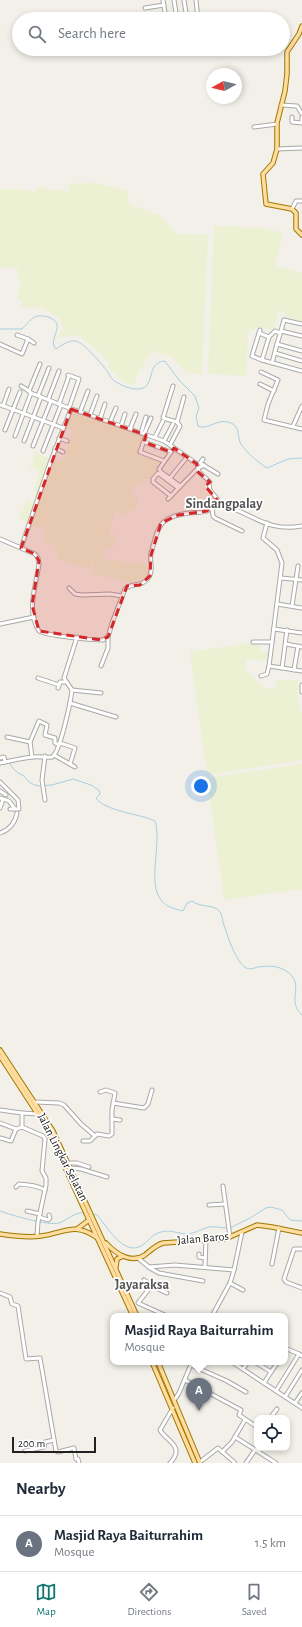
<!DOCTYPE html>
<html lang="en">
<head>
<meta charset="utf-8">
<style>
  :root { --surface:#fff; --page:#f2f2f3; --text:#1f2937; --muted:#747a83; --line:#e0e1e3; --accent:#0f766e }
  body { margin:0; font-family:"Alegreya Sans",sans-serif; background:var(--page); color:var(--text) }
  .controls { position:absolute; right:12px; bottom:12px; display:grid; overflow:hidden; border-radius:8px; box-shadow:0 2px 6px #0003 }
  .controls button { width:36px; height:36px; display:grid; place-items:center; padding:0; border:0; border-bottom:1px solid var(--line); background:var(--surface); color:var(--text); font:20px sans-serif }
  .compass { position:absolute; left:206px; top:68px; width:36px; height:36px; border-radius:50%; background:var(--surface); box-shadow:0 2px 6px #0003; rotate:262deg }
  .scale { position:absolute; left:12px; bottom:10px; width:84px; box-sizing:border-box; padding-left:4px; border:2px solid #222; border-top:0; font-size:11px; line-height:14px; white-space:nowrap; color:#222; -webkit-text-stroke:3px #fff; paint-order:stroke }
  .you { position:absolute; left:201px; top:786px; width:14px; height:14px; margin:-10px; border:3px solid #fff; border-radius:50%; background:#1a73e8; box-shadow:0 0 0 6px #1a73e833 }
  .badge { display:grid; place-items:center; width:26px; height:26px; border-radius:50%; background:var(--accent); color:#fff; font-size:13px; font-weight:700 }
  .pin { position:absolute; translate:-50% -33px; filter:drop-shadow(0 1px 2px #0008) }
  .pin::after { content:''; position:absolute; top:21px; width:14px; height:12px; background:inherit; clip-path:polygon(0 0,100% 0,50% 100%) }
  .popup { position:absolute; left:110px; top:1313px; width:178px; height:52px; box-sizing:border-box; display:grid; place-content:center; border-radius:8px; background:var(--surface); filter:drop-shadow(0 1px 3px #0005); font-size:13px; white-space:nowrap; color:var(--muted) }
  .popup b { font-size:15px; color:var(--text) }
  .popup::after { content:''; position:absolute; left:50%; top:100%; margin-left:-8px; border:8px solid transparent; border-top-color:var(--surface) }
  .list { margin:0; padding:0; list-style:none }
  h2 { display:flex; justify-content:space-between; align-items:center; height:52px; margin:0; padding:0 16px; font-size:17px }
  h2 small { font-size:13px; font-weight:400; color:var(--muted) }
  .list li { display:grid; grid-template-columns:26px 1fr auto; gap:12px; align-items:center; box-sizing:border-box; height:56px; padding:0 16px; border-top:1px solid var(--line) }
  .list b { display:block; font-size:15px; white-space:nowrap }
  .list p { margin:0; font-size:13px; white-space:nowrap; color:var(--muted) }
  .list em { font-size:13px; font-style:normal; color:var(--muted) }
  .icon { flex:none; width:22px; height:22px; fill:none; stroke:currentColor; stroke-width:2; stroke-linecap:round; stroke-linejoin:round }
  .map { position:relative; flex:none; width:302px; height:1463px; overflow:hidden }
  .search { position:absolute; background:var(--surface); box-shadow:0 2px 6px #0003; left:12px; right:12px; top:12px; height:44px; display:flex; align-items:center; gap:10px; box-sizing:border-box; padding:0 14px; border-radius:22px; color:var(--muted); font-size:15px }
  .sheet { height:108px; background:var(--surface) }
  nav { display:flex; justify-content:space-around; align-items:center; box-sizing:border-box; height:56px; border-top:1px solid var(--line); background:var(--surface); font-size:11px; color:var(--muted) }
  nav a { display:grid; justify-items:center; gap:2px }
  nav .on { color:var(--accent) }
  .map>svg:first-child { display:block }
  .farmland { fill:#ecf1d4 }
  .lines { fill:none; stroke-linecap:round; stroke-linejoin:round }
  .stream { stroke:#a8cfe1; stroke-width:1 }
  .minor-casing { stroke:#a9a9a9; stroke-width:5 }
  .major-casing { stroke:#9f7700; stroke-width:5.5 }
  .minor { stroke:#fff; stroke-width:3 }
  .major { stroke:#ffdda1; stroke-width:3.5 }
  .marked { fill:#d62828; fill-opacity:0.2; stroke:#d62828; stroke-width:3; stroke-dasharray:8 5; stroke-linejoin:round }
  .labels { text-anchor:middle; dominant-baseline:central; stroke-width:3.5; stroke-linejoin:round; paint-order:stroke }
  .street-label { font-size:12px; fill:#222; stroke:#fff }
  .quarter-label { font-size:14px; font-weight:bold; fill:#555; stroke:#fff }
</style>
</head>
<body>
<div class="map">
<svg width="302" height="1463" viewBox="0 0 302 1463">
  <rect width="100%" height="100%" fill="#f2f0e8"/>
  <g class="farmland">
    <path d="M94,183L127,190L129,204L159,215L176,234L208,235L202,374L187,373L173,358L152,351L150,345L152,355L143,361L145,366L139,370L134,384L131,386L117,377L116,374L108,368V362L103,355L78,335L57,338L63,328L58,317L42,308L21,307L22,300L17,298L22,282L18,280L19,277L17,268L9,267L0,268V189H18L23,191L24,190L33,192L39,187L49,190L69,191L70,188L68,185L69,184Z"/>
    <path d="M214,226L264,228L283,233L275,266L302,273V324L284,319L286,313L279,310L274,330L258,327L248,332L246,376L208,374Z"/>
    <path d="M72,412L79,416L83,415L111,424L144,436L138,455L142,456V455L163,462L156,470L157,472L151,478L146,479L142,483L137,482L135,484L133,492L130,497L133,498L137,497L139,498L136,504L137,509L128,511L129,514L125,515L115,512L109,531L111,534L117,535L112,550L109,548L100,550L107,560L121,561L128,564L140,562L146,564L147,571L144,578L135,583L92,574L94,563L91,562L89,569H85L82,566L62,561L58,558L54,544L43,542L45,527H36L19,519L27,500L32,502L36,491L34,488L40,472L30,467L36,452L57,462L63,460L73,431L65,427Z"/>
    <path d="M250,643H258L260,652L269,653L268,660L246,659L245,670L264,687L274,690L278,680H298L297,698L302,714V760L207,775L190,652Z"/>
    <path d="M302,764V889L224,900L207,778Z"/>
  </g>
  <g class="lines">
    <g class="stream">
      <path d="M0,329H22C31,320 33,313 48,317C69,324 46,339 56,349C62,345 69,340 76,341C84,343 102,364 107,371C109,373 110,377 112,379C118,384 127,388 135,389C158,391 144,362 165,361L179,380L195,396L199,408L196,416L198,426C208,431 218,417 231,423C240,427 237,434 240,442C245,452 258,462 267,468L288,459L302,458"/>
      <path d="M10,763L11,766L18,773L24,776L30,783L38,786L52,785L73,779L91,785L99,790L100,794L96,798C104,811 141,814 155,821C162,844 147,882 161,900C166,907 175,909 183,911L187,903L192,901C200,908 214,904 219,911C222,913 222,918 223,922C227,934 235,961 246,968C250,970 254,968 258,967C271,965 283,966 292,976C302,988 287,1002 302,1015"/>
      <path d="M0,1211C11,1215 48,1226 59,1223C68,1220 75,1211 85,1213"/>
      <path d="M92,1214L97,1215C107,1226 123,1256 141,1246C148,1242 152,1234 161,1232C171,1229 178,1234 188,1234C196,1233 201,1229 209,1227C215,1226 221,1228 227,1228"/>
      <path d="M230,1228L250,1218L266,1208L271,1207L282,1210L290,1220L302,1221"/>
    </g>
    <g class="minor-casing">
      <g id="minor">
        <path d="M163,0L166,19"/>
        <path d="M174,0L177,19"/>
        <path d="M184,0L187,19"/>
        <path d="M196,0L198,19"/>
        <path d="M145,8L164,5"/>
        <path d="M147,17L166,15"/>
        <path d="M281,105L297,106L302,114"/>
        <path d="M292,117V122L302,123"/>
        <path d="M302,117V122"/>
        <path d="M254,127L277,124"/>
        <path d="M277,149L302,148"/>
        <path d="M292,209L296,201H302"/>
        <path d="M260,330L259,333L269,337"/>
        <path d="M281,331L284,320L302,324"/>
        <path d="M259,333L252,356L262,360"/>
        <path d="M280,333L275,331L269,337L262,360L302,371"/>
        <path d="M17,335L28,339"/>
        <path d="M0,344L22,354L28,339L34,343"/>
        <path d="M277,344L281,331L302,336"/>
        <path d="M275,353L302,361"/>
        <path d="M272,363L277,344L302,351"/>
        <path d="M261,372L278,380L268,404L264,420L302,429"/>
        <path d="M68,375L79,379L69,408"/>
        <path d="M260,384L274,391"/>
        <path d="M21,386L26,389L31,393L69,408L164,441L197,464L199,472L210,482L209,484L210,490L222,505"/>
        <path d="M29,391L40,364"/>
        <path d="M38,396L49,368"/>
        <path d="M48,400L59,371"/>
        <path d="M59,404L69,376"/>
        <path d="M1,405L63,428"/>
        <path d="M3,406L9,389"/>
        <path d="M80,412L88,391"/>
        <path d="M90,415L97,396"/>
        <path d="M100,419L105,404"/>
        <path d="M110,422L116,408"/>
        <path d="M177,422L184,397"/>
        <path d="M121,426L125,414"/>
        <path d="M293,426L302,406"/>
        <path d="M130,429L136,414"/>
        <path d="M5,430L20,392"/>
        <path d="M141,433L146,417"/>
        <path d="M144,434L151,418"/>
        <path d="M146,435L140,452L164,461"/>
        <path d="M15,436L31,393"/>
        <path d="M155,437L163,421"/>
        <path d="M59,438L67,441"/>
        <path d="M24,441L41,397"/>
        <path d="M164,441L173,424"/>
        <path d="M144,442L171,452"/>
        <path d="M170,445L180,426L177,422L163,418L173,386"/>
        <path d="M33,446L51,401"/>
        <path d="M55,448L63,452"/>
        <path d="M174,448L159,469L161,472L180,486"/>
        <path d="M43,451L61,405"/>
        <path d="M203,459L200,463L218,474"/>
        <path d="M170,478L187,457"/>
        <path d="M171,496L153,482V479L158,473L178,488"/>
        <path d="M168,499L197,469L204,465"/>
        <path d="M212,507L213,516L215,518L242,531"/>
        <path d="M267,523L263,538L277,550L282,563L269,666L302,671"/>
        <path d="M0,539L35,554L38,558L39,564C36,586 26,610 39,631C47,636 92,640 103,640L108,637L112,623L125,589C132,582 142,588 149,577C154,569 149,561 151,553C159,526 158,517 189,513C194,512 202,513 207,511C211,509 213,505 217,504C250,510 264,533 302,526"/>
        <path d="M21,548L50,463L71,409"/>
        <path d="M281,578L302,580"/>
        <path d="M69,588L75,594L82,595L110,594L122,596"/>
        <path d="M277,604L302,608"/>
        <path d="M292,606L298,566"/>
        <path d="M0,624L34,617"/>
        <path d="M274,629L302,633"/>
        <path d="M253,642H272"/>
        <path d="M286,644L302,647"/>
        <path d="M101,666L108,648V637"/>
        <path d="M282,668L287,630"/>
        <path d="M294,670L298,646"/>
        <path d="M261,676L267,674L269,666"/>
        <path d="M38,678L59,685"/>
        <path d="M302,685V692"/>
        <path d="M58,688L60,682H66"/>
        <path d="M72,690L101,693"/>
        <path d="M70,703L116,717"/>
        <path d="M7,737L30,742L32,757"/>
        <path d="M30,742L39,721L47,725L45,735L55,738V743L59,745"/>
        <path d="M60,743L75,748L70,764"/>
        <path d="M54,755L75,767"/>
        <path d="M45,756L42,780L45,800"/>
        <path d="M0,758L4,757L5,762"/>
        <path d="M0,763C11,761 22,758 33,757C38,756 48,758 52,757C60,753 71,700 72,690L64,678L77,637"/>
        <path d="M0,782L18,800L19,809H10"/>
        <path d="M0,791L6,795"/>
        <path d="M0,798L9,801L15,809"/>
        <path d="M0,808L3,799"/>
        <path d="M0,833C9,830 15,823 17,813"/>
        <path d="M35,1102L59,1103L64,1105L81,1124L95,1136"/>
        <path d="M113,1103L144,1108L148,1104L152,1090"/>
        <path d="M0,1110L22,1113V1127"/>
        <path d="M22,1113L38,1114"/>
        <path d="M112,1119L120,1120"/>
        <path d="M0,1123L16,1129L22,1127"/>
        <path d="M22,1127L43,1136L45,1139"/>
        <path d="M0,1138L11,1141L16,1129"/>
        <path d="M83,1141H90L97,1134L109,1136L112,1134V1110L115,1093L106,1090L100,1092"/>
        <path d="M69,1163H77L89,1167"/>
        <path d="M71,1168L81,1169L107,1177"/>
        <path d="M223,1186L230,1237"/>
        <path d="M16,1187L19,1184C29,1185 37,1185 45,1190"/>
        <path d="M209,1205L225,1204"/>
        <path d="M27,1211L40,1214"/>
        <path d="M39,1217L48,1220L50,1218L49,1215"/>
        <path d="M37,1236L38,1222L46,1185V1178L42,1171L45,1139"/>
        <path d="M302,1249H294L284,1279L286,1282L302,1288"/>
        <path d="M199,1254V1257L205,1258"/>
        <path d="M138,1258L150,1268L159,1273L203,1281"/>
        <path d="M272,1264L279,1228"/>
        <path d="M149,1267L175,1265L234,1270"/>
        <path d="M205,1267L206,1239"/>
        <path d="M144,1280L156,1288L167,1293"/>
        <path d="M230,1283L243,1290"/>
        <path d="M152,1285L138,1303L167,1316"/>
        <path d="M0,1293L10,1297L12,1304L18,1306L26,1359L40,1358L56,1451L58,1452L74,1448L76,1459H78L79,1463"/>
        <path d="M212,1316L230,1283L234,1270L242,1232"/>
        <path d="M285,1348L299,1354"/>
        <path d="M232,1362L302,1408"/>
        <path d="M255,1362L271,1372L278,1362"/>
        <path d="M191,1365L227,1381L246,1392"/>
        <path d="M243,1369L248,1362"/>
        <path d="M185,1380L241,1410L239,1415L257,1427"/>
        <path d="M264,1383L271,1372"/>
        <path d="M276,1391L299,1354L302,1356"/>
        <path d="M285,1397L302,1370"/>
        <path d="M175,1399L179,1393L192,1362"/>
        <path d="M295,1403L302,1393"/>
        <path d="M270,1418L277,1409"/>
        <path d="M235,1437L276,1463"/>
        <path d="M25,1451L44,1447L45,1442L54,1440"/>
        <path d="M222,1452L232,1442L245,1420"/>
        <path d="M200,1462L218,1448L235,1463"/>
        <path d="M170,1463C186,1446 166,1441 160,1430L173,1408"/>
        <path d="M246,1463L255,1450"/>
      </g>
    </g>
    <g class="major-casing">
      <g id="major">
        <path d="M302,26L299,34L287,52V74L285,91L277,123V149L273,163L263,174L266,204L292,209L296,213V229L302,235"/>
        <path d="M0,1050L53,1131L137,1316"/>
        <path d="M0,1056L48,1130L133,1316"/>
        <path d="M77,1229L89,1220"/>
        <path d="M0,1234C13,1236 28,1238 41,1236C65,1233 73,1222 96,1237"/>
        <path d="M106,1243C116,1254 131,1264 145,1255C151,1250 156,1245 163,1243L225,1239L257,1225L272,1227L302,1233"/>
        <path d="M116,1267L117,1259L123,1256"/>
        <path d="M152,1362L195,1463"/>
        <path d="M158,1362L200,1463"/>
      </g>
    </g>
    <use href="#minor" class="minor"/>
    <use href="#major" class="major"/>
  </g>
  <path class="marked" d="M71,409L146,435L144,442L171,452L174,448L197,464V471L210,482L205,486L222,505L216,502L207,511L178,515L161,523L151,555L150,576L140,585L127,586L108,637L101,640L39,631L32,605L39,561L35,554L21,548Z"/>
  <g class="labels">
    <g class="street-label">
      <text transform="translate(63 1157) rotate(63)">Jalan Lingkar Selatan</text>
      <text transform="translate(203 1238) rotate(-5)">Jalan Baros</text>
    </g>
    <g class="quarter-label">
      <text x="224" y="504">Sindangpalay</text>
      <text x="142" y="1285">Jayaraksa</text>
    </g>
  </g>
</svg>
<div class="controls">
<button><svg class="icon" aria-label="locate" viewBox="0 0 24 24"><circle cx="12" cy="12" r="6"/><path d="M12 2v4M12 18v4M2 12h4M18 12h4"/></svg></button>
</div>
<svg class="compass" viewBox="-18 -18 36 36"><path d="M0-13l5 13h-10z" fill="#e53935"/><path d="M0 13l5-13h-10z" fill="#747a83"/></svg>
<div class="scale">200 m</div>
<div class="you"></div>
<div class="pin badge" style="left:199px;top:1411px;background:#6b7280">A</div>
<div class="popup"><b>Masjid Raya Baiturrahim</b>Mosque</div>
<div class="search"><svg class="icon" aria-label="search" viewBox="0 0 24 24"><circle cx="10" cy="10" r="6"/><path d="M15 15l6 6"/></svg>Search here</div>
</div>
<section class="sheet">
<h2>Nearby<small></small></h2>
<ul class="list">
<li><span class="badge" style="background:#6b7280">A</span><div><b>Masjid Raya Baiturrahim</b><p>Mosque</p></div><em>1.5 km</em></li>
</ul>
</section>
<nav>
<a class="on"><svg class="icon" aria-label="map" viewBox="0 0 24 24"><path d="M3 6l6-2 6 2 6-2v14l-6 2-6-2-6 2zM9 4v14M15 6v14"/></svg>Map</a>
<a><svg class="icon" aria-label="directions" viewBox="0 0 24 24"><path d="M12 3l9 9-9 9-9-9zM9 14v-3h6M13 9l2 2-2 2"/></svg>Directions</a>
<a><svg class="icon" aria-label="saved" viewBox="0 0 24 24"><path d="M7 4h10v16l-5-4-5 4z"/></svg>Saved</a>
</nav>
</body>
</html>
